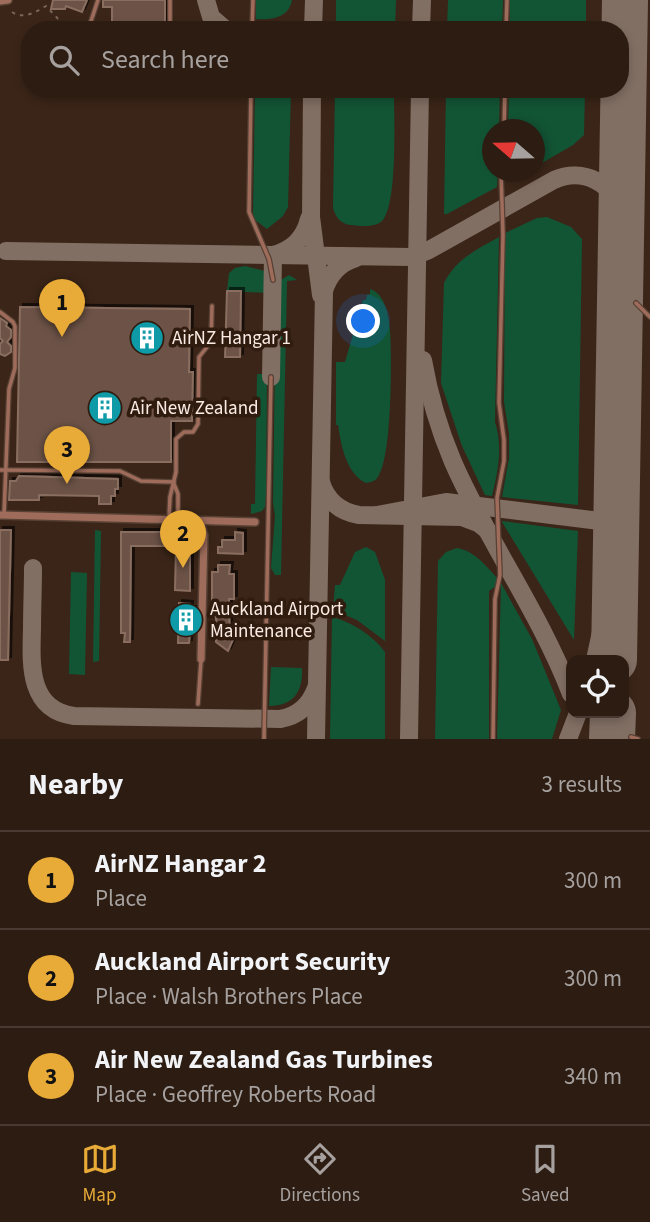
<!DOCTYPE html>
<html lang="en">
<head>
<meta charset="utf-8">
<style>
  :root { --surface:#2c1c12; --page:#34251b; --text:#f1f3f6; --muted:#a6a19f; --line:#483a32; --accent:#e9ab38 }
  body { margin:0; font-family:"Source Sans 3",sans-serif; background:var(--page); color:var(--text) }
  .controls { position:absolute; right:21px; bottom:21px; display:grid; overflow:hidden; border-radius:14px; box-shadow:0 4px 10px #0003 }
  .controls button { width:63px; height:63px; display:grid; place-items:center; padding:0; border:0; border-bottom:2px solid var(--line); background:var(--surface); color:var(--text); font:35px sans-serif }
  .compass { position:absolute; left:482px; top:119px; width:63px; height:63px; border-radius:50%; background:var(--surface); box-shadow:0 4px 10px #0003; rotate:290deg }
  .you { position:absolute; left:364px; top:322px; width:24px; height:24px; margin:-18px; border:5px solid #fff; border-radius:50%; background:#1a73e8; box-shadow:0 0 0 10px #1a73e833 }
  .badge { display:grid; place-items:center; width:46px; height:46px; border-radius:50%; background:var(--accent); color:#111; font-size:23px; font-weight:700 }
  .pin { position:absolute; translate:-50% -58px; filter:drop-shadow(0 2px 4px #0008) }
  .pin::after { content:''; position:absolute; top:37px; width:24px; height:21px; background:inherit; clip-path:polygon(0 0,100% 0,50% 100%) }
  .list { margin:0; padding:0; list-style:none }
  h2 { display:flex; justify-content:space-between; align-items:center; height:91px; margin:0; padding:0 28px; font-size:30px }
  h2 small { font-size:23px; font-weight:400; color:var(--muted) }
  .list li { display:grid; grid-template-columns:46px 1fr auto; gap:21px; align-items:center; box-sizing:border-box; height:98px; padding:0 28px; border-top:2px solid var(--line) }
  .list b { display:block; font-size:26px; white-space:nowrap }
  .list p { margin:0; font-size:23px; white-space:nowrap; color:var(--muted) }
  .list em { font-size:23px; font-style:normal; color:var(--muted) }
  .icon { flex:none; width:38px; height:38px; fill:none; stroke:currentColor; stroke-width:2; stroke-linecap:round; stroke-linejoin:round }
  .map { position:relative; flex:none; width:650px; height:739px; overflow:hidden }
  .search { position:absolute; background:var(--surface); box-shadow:0 4px 10px #0003; left:21px; right:21px; top:21px; height:77px; display:flex; align-items:center; gap:18px; box-sizing:border-box; padding:0 24px; border-radius:28px; color:var(--muted); font-size:26px }
  .sheet { height:385px; background:var(--surface) }
  nav { display:flex; justify-content:space-around; align-items:center; box-sizing:border-box; height:98px; border-top:2px solid var(--line); background:var(--surface); font-size:19px; color:var(--muted) }
  nav a { display:grid; justify-items:center; gap:4px }
  nav .on { color:var(--accent) }
  .map>svg:first-child { display:block }
  .green { fill:#125535 }
  .lines { fill:none; stroke-linecap:round; stroke-linejoin:round }
  .taxiway { stroke:#826f64; stroke-width:18 }
  .runway { stroke:#826f64; stroke-width:46 }
  .building { fill:#6d5346; stroke:#896e60; stroke-width:2; filter:url(#shadow) }
  .service-casing { stroke:#564134; stroke-width:6 }
  .minor-casing { stroke:#564134; stroke-width:10 }
  .path { stroke:#79655a; stroke-width:2; stroke-dasharray:3.5 5; stroke-linecap:butt }
  .service { stroke:#9f6c5b; stroke-width:3.5 }
  .minor { stroke:#9f6c5b; stroke-width:7 }
  .labels { text-anchor:middle; dominant-baseline:central; stroke-width:7; stroke-linejoin:round; paint-order:stroke }
  .poi-label { font-size:19px; fill:#faebe3; stroke:#301b0f; text-anchor:start }
</style>
</head>
<body>
<div class="map">
<svg width="650" height="739" viewBox="0 0 650 739">
  <defs>
    <filter id="shadow"><feDropShadow dx="3" dy="-3" stdDeviation="0" flood-color="#0009"/></filter>
  </defs>
  <rect width="100%" height="100%" fill="#3b2518"/>
  <g class="green">
    <path d="M256,0H292C289,18 271,20 256,19Z"/>
    <path d="M336,0H396L395,30H336Z"/>
    <path d="M448,0H503L502,30H447Z"/>
    <rect x="510" y="0" width="76" height="30"/>
    <path d="M255,89H291L288,207L283,216L267,229L255,220L253,213Z"/>
    <path d="M335,89H394C394,116 398,201 383,220C376,228 361,226 351,225C341,224 336,218 333,208Z"/>
    <path d="M446,89H500L499,129L492,130V172H498L497,187L447,214H444Z"/>
    <path d="M509,89H585L584,135L573,145L535,167L534,130L508,129Z"/>
    <path d="M547,217L571,227L582,239L578,505L502,497L509,458V434L504,402L505,233L537,218Z"/>
    <path d="M499,237L495,422C503,447 498,471 492,496L485,495L462,446L441,383L444,283C456,259 476,250 499,237Z"/>
    <path d="M245,266L265,271L269,278V293L227,291L229,273L235,268Z"/>
    <path d="M289,275L297,280L287,281L281,575H275L271,568L275,516L273,503L276,287L279,281Z"/>
    <path d="M370,289C385,293 389,317 390,330C392,359 392,453 379,475C376,481 372,482 366,483C346,473 341,445 338,425H336V362H345L363,300H366L367,295L370,294Z"/>
    <path d="M257,374H267L266,496L265,507L262,511L251,514V504H255Z"/>
    <path d="M502,521L578,531L574,640L502,522Z"/>
    <path d="M95,530L101,531L99,661L93,662Z"/>
    <path d="M366,547L375,552L385,580V641L357,620L333,610L335,585H340L355,552Z"/>
    <path d="M457,548C475,551 486,566 498,579L496,586L489,591V739H435L438,561L446,552Z"/>
    <path d="M71,572L87,573L85,675L69,674Z"/>
    <path d="M501,583L532,639L561,710L552,739H497Z"/>
    <path d="M332,617C352,622 372,635 385,652V739H330Z"/>
    <path d="M271,667L302,668C303,691 294,706 269,706Z"/>
  </g>
  <g class="lines">
    <g class="taxiway">
      <path d="M206,0L211,17L226,30"/>
      <path d="M313,30L314,0"/>
      <path d="M421,30L422,0"/>
      <path d="M312,89L311,217L321,295"/>
      <path d="M6,251L411,257L429,250L554,180C583,167 614,183 621,214"/>
      <path d="M423,360C429,395 439,429 453,462C488,542 540,613 571,694"/>
      <path d="M271,377L273,255C292,250 304,239 309,219"/>
      <path d="M321,482C326,500 340,512 359,515L462,517L478,523L487,530"/>
      <path d="M377,515L446,502L616,523"/>
      <path d="M33,568C33,588 32,608 32,629C31,664 28,710 74,716L280,719C298,716 310,705 316,688"/>
      <path d="M595,660L615,567"/>
      <path d="M316,739L324,291C329,274 339,263 356,258"/>
      <path d="M409,739L420,89"/>
      <path d="M568,739L578,713"/>
    </g>
    <g class="runway">
      <path d="M614,660L625,0"/>
      <path d="M612,739L613,713"/>
    </g>
  </g>
  <g class="building">
    <path d="M53,0H87L82,12L66,6L65,9H51Z"/>
    <path d="M103,0H165V30H112V7H103Z"/>
    <path d="M227,291H241L240,357H225Z"/>
    <path d="M20,307L190,309L189,372H193L192,421H171V462H17Z"/>
    <path d="M0,318L7,323L6,326L11,330V337L7,342L11,346V352L5,356L0,354V344L3,341L0,338Z"/>
    <path d="M19,476L118,479V489H115V496H111V504H99V496L39,495V500H9L10,481H16Z"/>
    <path d="M163,526H174V531H180V541H190V591L175,590L176,546H131L130,642H124L125,633H121V532H163Z"/>
    <path d="M0,530H11L8,660H0Z"/>
    <path d="M235,532L243,533V554L218,553V547H222V540H235Z"/>
    <path d="M218,565H230L229,574H234V599H229V613L230,632H235V635L228,651L216,642V616H212V572H218Z"/>
    <path d="M179,603L190,604V609H194L193,632H190L189,643H178Z"/>
  </g>
  <g class="lines">
    <g class="service-casing">
      <g id="service">
        <path d="M88,30L98,0"/>
        <path d="M170,30V0"/>
        <path d="M252,30L253,0"/>
        <path d="M506,30L507,0"/>
        <path d="M251,89L249,212L269,259L273,280"/>
        <path d="M504,130L505,89"/>
        <path d="M636,303L650,317"/>
        <path d="M0,312L13,322L15,326V368L9,389L4,515"/>
        <path d="M0,470L120,471L141,481L174,482"/>
        <path d="M174,484L178,494V518"/>
        <path d="M169,518L170,497L176,472V439L184,432H193L198,424L199,357L211,342L212,306"/>
        <path d="M198,704L201,661"/>
        <path d="M631,737L638,739"/>
        <path d="M264,739L271,377"/>
        <path d="M493,739L495,599L500,575L497,498L504,461V440L499,403L503,235L501,172"/>
      </g>
    </g>
    <g class="minor-casing">
      <g id="minor">
        <path d="M0,1L8,0"/>
        <path d="M0,515L255,522"/>
        <path d="M200,521L204,535L201,659"/>
      </g>
    </g>
    <path class="path" d="M12,12C24,20 35,12 46,6L62,23L80,30"/>
    <use href="#service" class="service"/>
    <use href="#minor" class="minor"/>
  </g>
  <defs>
    <g id="building-disc" transform="scale(1.75)"><circle r="9.5" fill="#0f9aa8" stroke="#301b0f"/><path d="M-4-6H4V6H1V3H-1V6H-4ZM-2.5-4.3h1.7v1.8h-1.7ZM.8-4.3h1.7v1.8H.8ZM-2.5-1h1.7V.8h-1.7ZM.8-1h1.7V.8H.8Z" fill="#fff"/></g>
  </defs>
  <g fill-rule="evenodd">
    <use href="#building-disc" x="147" y="338"/>
    <use href="#building-disc" x="105" y="408"/>
    <use href="#building-disc" x="186" y="620"/>
  </g>
  <g class="labels">
    <g class="poi-label">
      <text x="172" y="338">AirNZ Hangar 1</text>
      <text x="130" y="408">Air New Zealand</text>
      <text x="210" y="609">Auckland Airport<tspan x="210" dy="22">Maintenance</tspan></text>
    </g>
  </g>
</svg>
<div class="controls">
<button><svg class="icon" aria-label="locate" viewBox="0 0 24 24"><circle cx="12" cy="12" r="6"/><path d="M12 2v4M12 18v4M2 12h4M18 12h4"/></svg></button>
</div>
<svg class="compass" viewBox="-18 -18 36 36"><path d="M0-13l5 13h-10z" fill="#e53935"/><path d="M0 13l5-13h-10z" fill="#a6a19f"/></svg>
<div class="you"></div>
<div class="pin badge" style="left:62px;top:337px">1</div>
<div class="pin badge" style="left:183px;top:568px">2</div>
<div class="pin badge" style="left:67px;top:484px">3</div>
<div class="search"><svg class="icon" aria-label="search" viewBox="0 0 24 24"><circle cx="10" cy="10" r="6"/><path d="M15 15l6 6"/></svg>Search here</div>
</div>
<section class="sheet">
<h2>Nearby<small>3 results</small></h2>
<ul class="list">
<li><span class="badge">1</span><div><b>AirNZ Hangar 2</b><p>Place</p></div><em>300 m</em></li>
<li><span class="badge">2</span><div><b>Auckland Airport Security</b><p>Place · Walsh Brothers Place</p></div><em>300 m</em></li>
<li><span class="badge">3</span><div><b>Air New Zealand Gas Turbines</b><p>Place · Geoffrey Roberts Road</p></div><em>340 m</em></li>
</ul>
</section>
<nav>
<a class="on"><svg class="icon" aria-label="map" viewBox="0 0 24 24"><path d="M3 6l6-2 6 2 6-2v14l-6 2-6-2-6 2zM9 4v14M15 6v14"/></svg>Map</a>
<a><svg class="icon" aria-label="directions" viewBox="0 0 24 24"><path d="M12 3l9 9-9 9-9-9zM9 14v-3h6M13 9l2 2-2 2"/></svg>Directions</a>
<a><svg class="icon" aria-label="saved" viewBox="0 0 24 24"><path d="M7 4h10v16l-5-4-5 4z"/></svg>Saved</a>
</nav>
</body>
</html>
